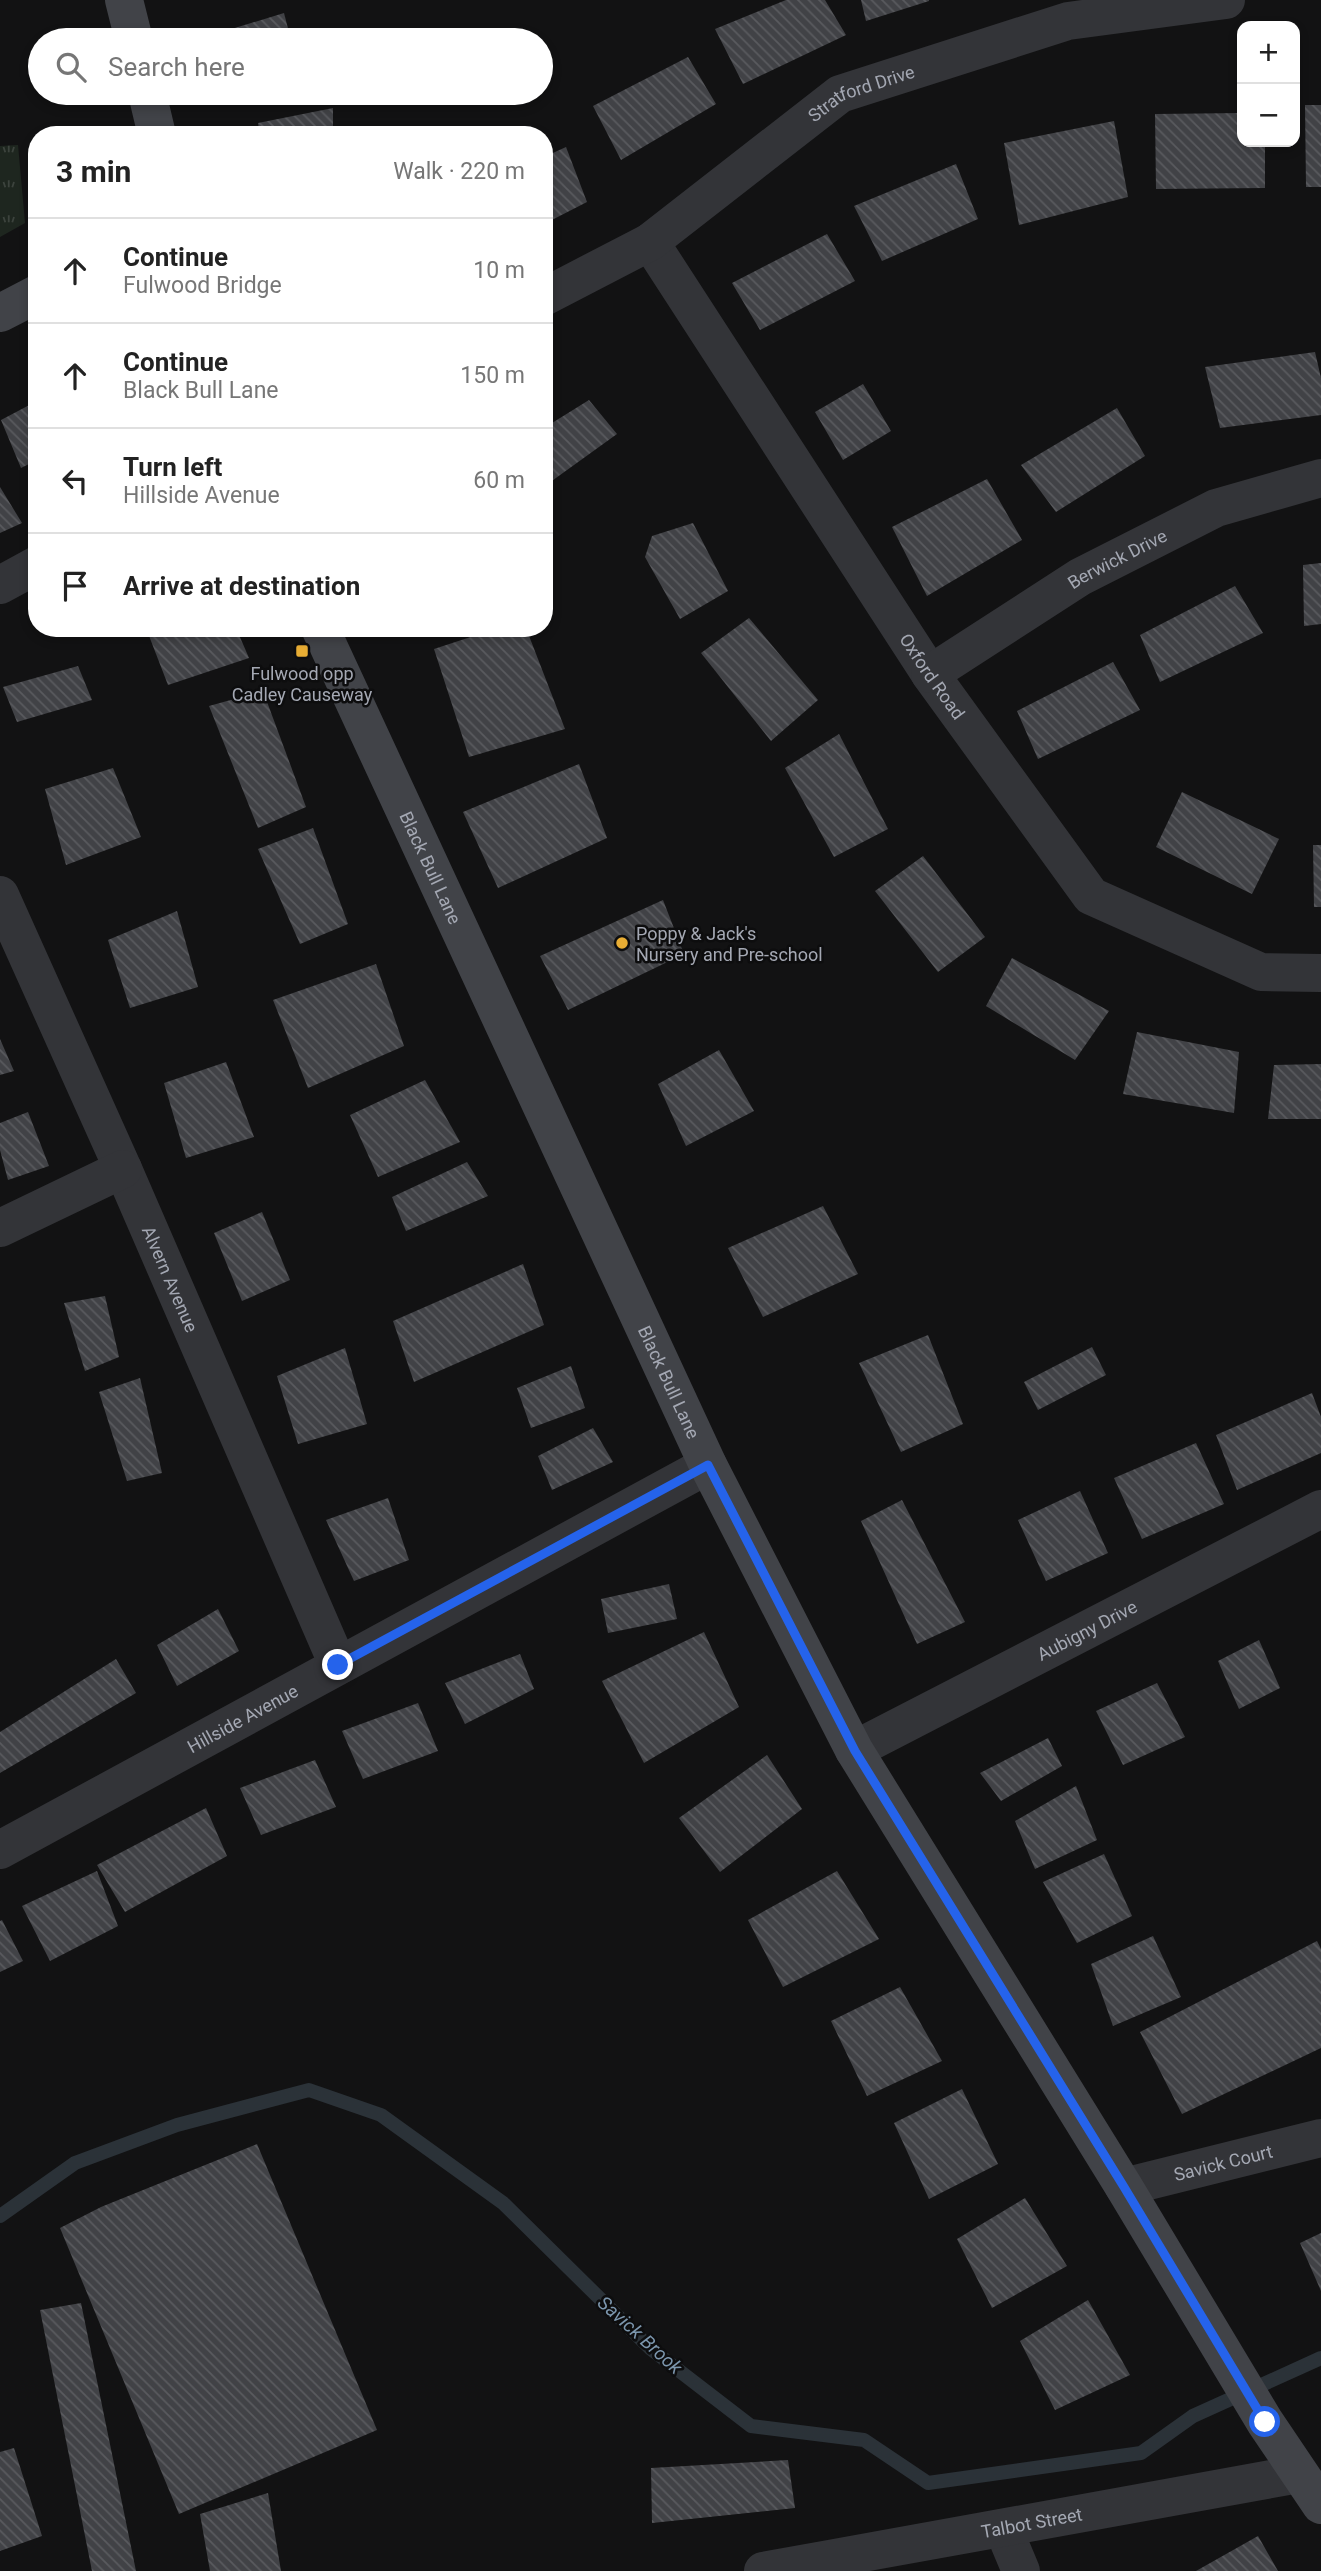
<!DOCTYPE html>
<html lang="en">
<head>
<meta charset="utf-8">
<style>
  :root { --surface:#fff; --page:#f6f6f6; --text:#222; --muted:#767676; --line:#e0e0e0 }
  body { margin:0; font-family:Roboto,sans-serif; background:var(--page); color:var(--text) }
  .controls { position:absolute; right:21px; top:21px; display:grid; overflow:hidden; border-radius:14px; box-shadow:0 4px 10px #0003 }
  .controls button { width:63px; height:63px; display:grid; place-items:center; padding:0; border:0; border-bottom:2px solid var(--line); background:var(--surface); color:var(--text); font:35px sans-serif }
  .stop { position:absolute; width:21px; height:21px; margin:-16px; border:5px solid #2563eb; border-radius:50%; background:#fff }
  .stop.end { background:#2563eb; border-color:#fff; box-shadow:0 2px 7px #0008 }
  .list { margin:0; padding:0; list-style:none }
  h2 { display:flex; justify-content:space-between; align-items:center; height:91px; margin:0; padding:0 28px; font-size:30px }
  h2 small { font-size:23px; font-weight:400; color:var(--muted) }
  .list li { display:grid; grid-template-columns:46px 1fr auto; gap:21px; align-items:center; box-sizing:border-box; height:105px; padding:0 28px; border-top:2px solid var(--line) }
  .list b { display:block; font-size:26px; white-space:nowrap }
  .list p { margin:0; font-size:23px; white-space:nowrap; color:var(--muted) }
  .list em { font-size:23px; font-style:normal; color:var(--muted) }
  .icon { flex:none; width:38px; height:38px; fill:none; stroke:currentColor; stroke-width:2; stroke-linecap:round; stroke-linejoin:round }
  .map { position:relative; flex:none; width:1321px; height:2571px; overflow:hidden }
  .search { position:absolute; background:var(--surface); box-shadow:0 4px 10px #0003; left:28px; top:28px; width:525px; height:77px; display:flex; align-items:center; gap:18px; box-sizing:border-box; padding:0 24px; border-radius:38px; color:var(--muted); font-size:26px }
  .panel { position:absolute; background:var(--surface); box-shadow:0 4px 10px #0003; left:28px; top:126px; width:525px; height:511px; border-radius:28px }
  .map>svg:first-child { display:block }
  .grass { fill:url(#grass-tufts) }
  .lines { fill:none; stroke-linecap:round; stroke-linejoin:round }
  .stream { stroke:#2b3238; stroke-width:14 }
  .building { fill:url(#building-back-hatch) }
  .street { stroke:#333438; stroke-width:38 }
  .secondary { stroke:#414348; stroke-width:38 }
  .route { stroke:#2563eb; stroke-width:9 }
  .poi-dot { fill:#e8ad34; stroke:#0d0d0e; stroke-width:2.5 }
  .labels { text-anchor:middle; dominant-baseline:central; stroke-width:5; stroke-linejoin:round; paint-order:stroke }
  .street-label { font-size:18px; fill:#a4a8b3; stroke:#0d0d0e }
  .poi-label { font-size:18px; fill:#a4a8b3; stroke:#0d0d0e }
  .water-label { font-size:19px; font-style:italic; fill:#7c96ad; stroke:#0d0d0e }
</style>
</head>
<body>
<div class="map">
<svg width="1321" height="2571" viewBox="0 0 1321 2571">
  <defs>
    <pattern id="grass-tufts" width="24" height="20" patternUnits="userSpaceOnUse" patternTransform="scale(1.75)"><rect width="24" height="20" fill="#1e261f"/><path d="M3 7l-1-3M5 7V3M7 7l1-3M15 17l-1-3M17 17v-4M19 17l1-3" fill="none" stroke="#3c433d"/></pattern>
    <pattern id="building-back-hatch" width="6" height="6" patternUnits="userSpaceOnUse" patternTransform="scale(1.75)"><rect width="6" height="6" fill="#414246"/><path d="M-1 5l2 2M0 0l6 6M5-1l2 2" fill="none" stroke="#595a5e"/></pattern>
  </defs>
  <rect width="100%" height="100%" fill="#121213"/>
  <path class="grass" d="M18,145L25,223L0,237V146Z"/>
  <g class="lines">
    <path class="stream" d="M0,2216L75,2163L177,2125L309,2090L381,2115L503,2203L651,2349L751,2426L864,2440L928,2483L1141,2453L1193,2416L1321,2358"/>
  </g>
  <g class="building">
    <path d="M786,0H825L846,35L743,84L715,29Z"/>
    <path d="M861,0H929V1L866,21Z"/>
    <path d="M284,13L291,40H217L215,34Z"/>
    <path d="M688,57L716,104L621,160L593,106Z"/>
    <path d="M1305,105H1321V187H1306Z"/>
    <path d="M333,108V135H260L258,123Z"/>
    <path d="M1242,113V142H1265V188L1156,189L1155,114Z"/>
    <path d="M1114,121L1128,197L1019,225L1004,143Z"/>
    <path d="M566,147L587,202L544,224V157Z"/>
    <path d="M956,164L978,219L882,261L854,206Z"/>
    <path d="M827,234L855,281L760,330L732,283Z"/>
    <path d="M1315,352L1321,378V415L1220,428L1205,367Z"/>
    <path d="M863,384L891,431L843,460L815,412Z"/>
    <path d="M589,400L617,434L549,483L544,476V428Z"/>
    <path d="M37,401V460L21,468L1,420Z"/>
    <path d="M1117,408L1145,456L1056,512L1021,465Z"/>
    <path d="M987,479L1022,540L927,596L892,527Z"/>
    <path d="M0,487L22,523L0,533Z"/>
    <path d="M693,523L728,591L680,619L645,557L652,536Z"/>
    <path d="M1321,563V624L1304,626L1303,565Z"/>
    <path d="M1235,586L1263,633L1160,682L1140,635Z"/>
    <path d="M749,618L818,700L771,741L701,653Z"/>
    <path d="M146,628H236L249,658L168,685Z"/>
    <path d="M498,628H526L565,729L469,757L434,649Z"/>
    <path d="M1113,662L1140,710L1038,759L1017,711Z"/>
    <path d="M78,666L92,700L17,722L3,687Z"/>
    <path d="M263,691L306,807L258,828L209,706Z"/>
    <path d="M839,734L888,829L834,857L785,768Z"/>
    <path d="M579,764L607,838L498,888L463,812Z"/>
    <path d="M113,768L141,837L66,865L45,789Z"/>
    <path d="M1182,792L1279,839L1252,894L1156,847Z"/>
    <path d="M313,828L348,924L300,944L258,849Z"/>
    <path d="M1313,845H1321V907H1314Z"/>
    <path d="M923,856L985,937L938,972L875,891Z"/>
    <path d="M663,900L684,954L568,1010L540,956Z"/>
    <path d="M177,911L198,987L130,1008L108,940Z"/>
    <path d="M1012,958L1109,1011L1075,1060L986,1006Z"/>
    <path d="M376,964L404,1046L308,1088L273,1000Z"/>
    <path d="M1137,1032L1239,1052L1234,1113L1123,1094Z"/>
    <path d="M0,1039L14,1071L0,1075Z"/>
    <path d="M719,1050L754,1111L686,1146L658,1084Z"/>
    <path d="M226,1062L254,1137L186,1158L164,1083Z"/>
    <path d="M1321,1064V1119H1268L1274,1065Z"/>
    <path d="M425,1080L460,1142L378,1177L350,1115Z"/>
    <path d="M28,1112L49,1166L8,1180L0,1150V1123Z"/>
    <path d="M467,1162L488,1196L406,1231L392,1197Z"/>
    <path d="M823,1206L858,1274L763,1317L728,1248Z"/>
    <path d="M262,1212L290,1280L242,1301L214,1233Z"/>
    <path d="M523,1264L544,1325L414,1382L393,1321Z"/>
    <path d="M105,1296L119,1357L85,1371L64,1303Z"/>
    <path d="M928,1335L963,1424L901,1452L859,1363Z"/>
    <path d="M1092,1347L1106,1375L1038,1410L1024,1382Z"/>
    <path d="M345,1348L367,1424L298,1444L277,1376Z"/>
    <path d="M571,1366L585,1408L531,1428L517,1388Z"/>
    <path d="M140,1378L162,1473L127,1481L99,1392Z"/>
    <path d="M1312,1393L1321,1417V1453L1237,1490L1216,1435Z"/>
    <path d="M593,1428L613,1462L552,1490L538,1456Z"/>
    <path d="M1196,1443L1224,1504L1142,1539L1114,1478Z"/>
    <path d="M1080,1491L1108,1553L1046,1581L1018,1520Z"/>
    <path d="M388,1498L409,1560L354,1581L326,1520Z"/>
    <path d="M902,1500L965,1622L917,1644L861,1521Z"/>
    <path d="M669,1584L677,1619L608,1633L601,1599Z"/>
    <path d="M218,1609L239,1651L177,1686L157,1645Z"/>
    <path d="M704,1632L739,1707L644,1763L602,1681Z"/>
    <path d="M1259,1640L1280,1688L1239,1709L1218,1661Z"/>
    <path d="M520,1654L534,1689L465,1724L445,1683Z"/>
    <path d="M116,1659L136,1693L0,1773V1732Z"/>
    <path d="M1157,1683L1185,1737L1123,1765L1096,1711Z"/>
    <path d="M418,1703L438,1751L363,1779L342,1731Z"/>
    <path d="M1048,1738L1062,1766L1001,1801L980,1773Z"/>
    <path d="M767,1755L802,1809L720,1872L679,1818Z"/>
    <path d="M315,1760L336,1807L261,1835L240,1788Z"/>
    <path d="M1076,1786L1097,1840L1035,1869L1015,1821Z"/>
    <path d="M206,1808L227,1856L125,1912L97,1865Z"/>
    <path d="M1104,1854L1132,1916L1077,1943L1043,1882Z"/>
    <path d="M97,1871L118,1926L50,1961L22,1906Z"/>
    <path d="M837,1871L879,1939L783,1987L748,1920Z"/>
    <path d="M2,1920L23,1961L0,1972V1921Z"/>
    <path d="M1153,1936L1181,1997L1113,2026L1091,1964Z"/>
    <path d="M1317,1941L1321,1949V2048L1182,2114L1140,2032Z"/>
    <path d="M900,1987L942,2061L867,2096L831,2021Z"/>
    <path d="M962,2089L998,2164L929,2199L894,2123Z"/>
    <path d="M257,2144L377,2430L179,2514L60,2228L101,2207Z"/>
    <path d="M1025,2198L1067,2266L992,2308L957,2239Z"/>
    <path d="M1321,2233V2291L1300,2243Z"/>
    <path d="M1088,2300L1130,2375L1055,2410L1020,2341Z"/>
    <path d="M81,2303L136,2571H92L40,2310Z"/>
    <path d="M14,2448L42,2536L0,2551V2452Z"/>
    <path d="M788,2460L795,2508L652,2523L651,2468Z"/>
    <path d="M268,2493L281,2571H210L200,2514Z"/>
    <path d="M1258,2536L1278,2571H1196Z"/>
  </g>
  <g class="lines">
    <g class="street">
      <path id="s1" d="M650,242L930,674L1091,896L1261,972L1321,973"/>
      <path id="s2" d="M544,297L650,242L840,94L1068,21L1226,0"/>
      <path d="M0,585L37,565"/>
      <path id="s3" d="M930,674L1080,577L1216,508L1321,478"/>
      <path id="s4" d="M0,895L123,1169L338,1665"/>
      <path d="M0,1228L123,1169"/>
      <path id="s5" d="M854,1750L1321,1509"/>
      <path id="s6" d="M0,1850L708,1465"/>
      <path id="s7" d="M1124,2187L1321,2138"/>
      <path d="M1003,2528L1021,2571"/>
      <path id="s8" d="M763,2571L1299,2474"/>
    </g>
    <g class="secondary">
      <path d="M124,0L134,40"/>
      <path d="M147,93L157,135"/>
      <path d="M0,313L37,294"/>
      <path id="s9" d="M320,628L708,1465L854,1750L1124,2187L1265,2422L1321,2505"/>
    </g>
  </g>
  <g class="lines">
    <path class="route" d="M338,1665L708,1465L855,1751L1124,2187L1265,2422"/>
  </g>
  <g class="poi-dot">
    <rect x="295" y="644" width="14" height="14" rx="3.5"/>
    <circle cx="622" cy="943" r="7"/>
  </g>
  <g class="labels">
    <g class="street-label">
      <text stroke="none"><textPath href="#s2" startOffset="380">Stratford Drive</textPath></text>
      <text stroke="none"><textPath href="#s3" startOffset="220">Berwick Drive</textPath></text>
      <text stroke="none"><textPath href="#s1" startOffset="518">Oxford Road</textPath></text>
      <text stroke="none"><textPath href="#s9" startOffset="264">Black Bull Lane</textPath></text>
      <text stroke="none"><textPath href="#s4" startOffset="420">Alvern Avenue</textPath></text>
      <text stroke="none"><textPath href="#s9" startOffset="831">Black Bull Lane</textPath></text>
      <text stroke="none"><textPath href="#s5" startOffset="262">Aubigny Drive</textPath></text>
      <text stroke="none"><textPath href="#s6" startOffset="276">Hillside Avenue</textPath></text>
      <text stroke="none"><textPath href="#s7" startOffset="102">Savick Court</textPath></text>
      <text stroke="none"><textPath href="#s8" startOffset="273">Talbot Street</textPath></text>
    </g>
    <g class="poi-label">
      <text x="302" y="673">Fulwood opp<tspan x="302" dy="21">Cadley Causeway</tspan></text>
      <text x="636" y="933" text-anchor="start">Poppy &amp; Jack's<tspan x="636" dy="21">Nursery and Pre-school</tspan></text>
    </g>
    <g class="water-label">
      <text transform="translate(640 2335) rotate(42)">Savick Brook</text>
    </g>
  </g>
</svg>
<div class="controls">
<button>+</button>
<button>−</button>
</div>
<div class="stop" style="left:1265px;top:2422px"></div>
<div class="stop end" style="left:338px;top:1665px"></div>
<div class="search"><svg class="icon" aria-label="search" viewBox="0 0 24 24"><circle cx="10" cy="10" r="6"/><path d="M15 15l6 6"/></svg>Search here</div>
<section class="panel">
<h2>3 min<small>Walk · 220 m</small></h2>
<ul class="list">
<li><svg class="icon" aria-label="ahead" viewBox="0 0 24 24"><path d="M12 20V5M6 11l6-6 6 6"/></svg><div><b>Continue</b><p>Fulwood Bridge</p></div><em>10 m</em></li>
<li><svg class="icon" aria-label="ahead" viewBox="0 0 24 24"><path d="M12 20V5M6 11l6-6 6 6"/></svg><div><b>Continue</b><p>Black Bull Lane</p></div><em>150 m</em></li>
<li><svg class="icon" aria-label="left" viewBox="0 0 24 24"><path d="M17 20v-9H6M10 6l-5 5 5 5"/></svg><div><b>Turn left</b><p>Hillside Avenue</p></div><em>60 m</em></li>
<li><svg class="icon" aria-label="arrive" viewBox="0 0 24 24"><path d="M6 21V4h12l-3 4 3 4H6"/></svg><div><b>Arrive at destination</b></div></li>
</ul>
</section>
</div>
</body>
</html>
